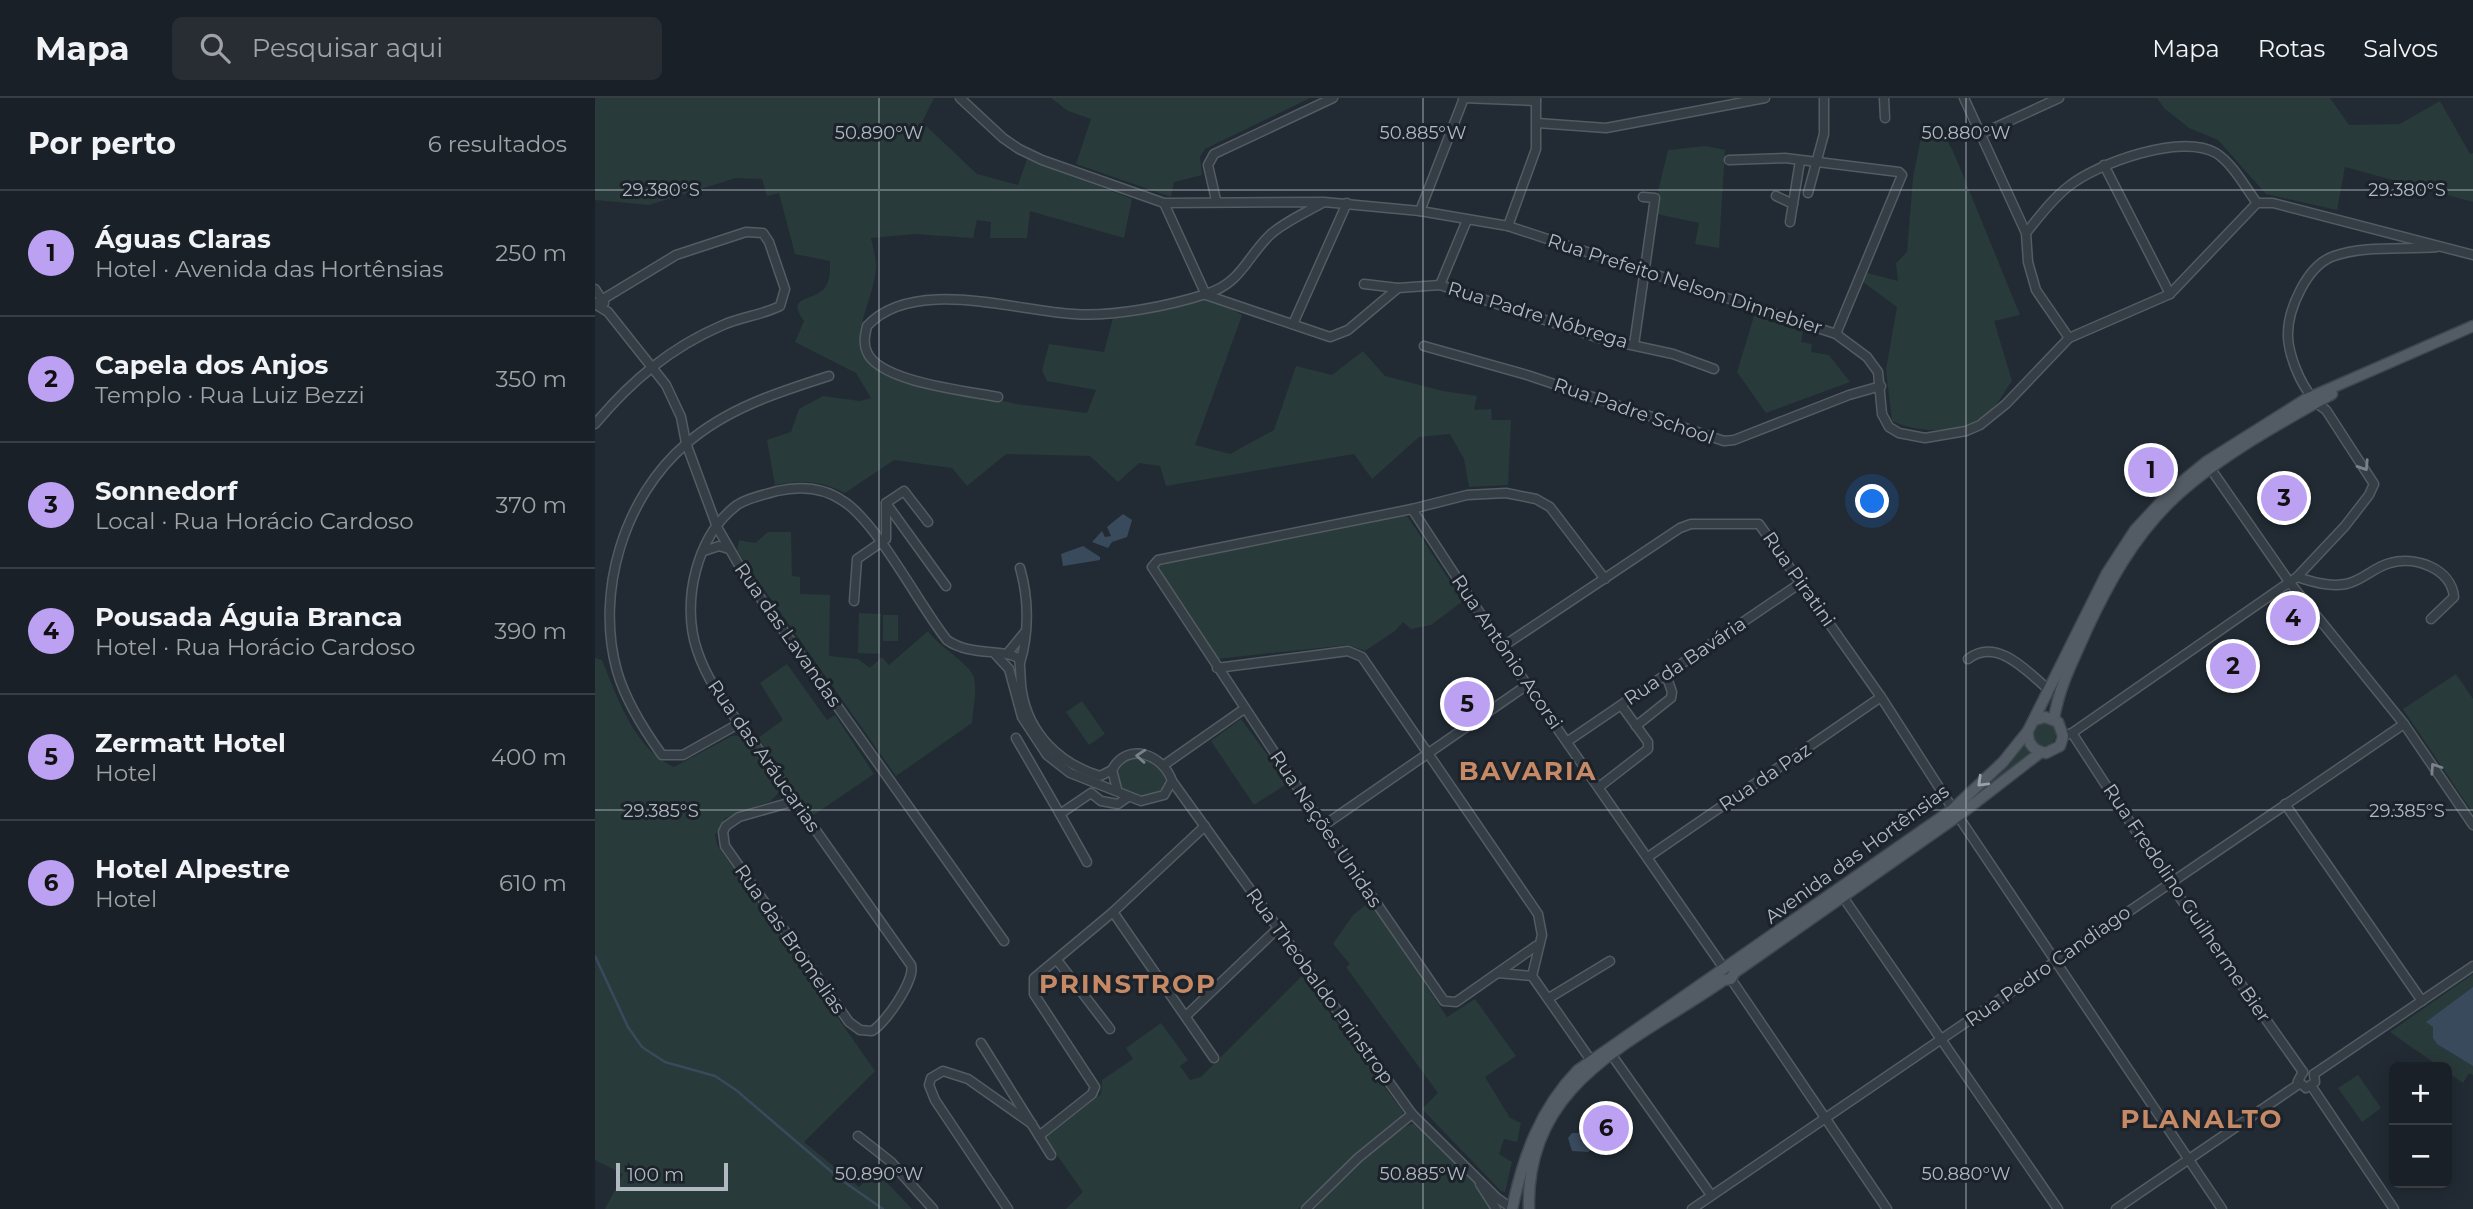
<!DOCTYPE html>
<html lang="pt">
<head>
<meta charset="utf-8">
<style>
  :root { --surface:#1a2027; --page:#272d33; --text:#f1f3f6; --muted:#9fa3a7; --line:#383e44; --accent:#bca0f2 }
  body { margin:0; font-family:Montserrat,sans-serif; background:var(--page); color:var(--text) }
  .controls { position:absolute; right:21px; bottom:21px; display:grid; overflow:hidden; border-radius:10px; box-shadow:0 4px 18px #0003 }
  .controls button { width:63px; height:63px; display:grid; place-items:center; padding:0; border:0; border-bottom:2px solid var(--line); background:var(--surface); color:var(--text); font:35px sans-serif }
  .scale { position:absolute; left:21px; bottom:18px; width:112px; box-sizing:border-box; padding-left:7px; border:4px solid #b0b8c2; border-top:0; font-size:19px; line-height:24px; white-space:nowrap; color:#b0b8c2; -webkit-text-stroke:5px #1b222a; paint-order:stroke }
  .you { position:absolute; left:1278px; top:404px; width:24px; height:24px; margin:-18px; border:5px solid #fff; border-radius:50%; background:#1a73e8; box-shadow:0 0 0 10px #1a73e833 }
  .badge { display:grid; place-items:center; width:46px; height:46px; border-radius:50%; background:var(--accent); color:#111; font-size:23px; font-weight:700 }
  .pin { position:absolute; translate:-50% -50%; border:4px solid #fff; box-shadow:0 2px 7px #0006 }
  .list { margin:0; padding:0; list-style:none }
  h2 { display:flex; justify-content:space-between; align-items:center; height:91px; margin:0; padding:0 28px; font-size:30px }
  h2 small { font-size:23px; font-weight:400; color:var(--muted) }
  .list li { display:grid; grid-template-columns:46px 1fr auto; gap:21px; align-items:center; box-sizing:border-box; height:126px; padding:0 28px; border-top:2px solid var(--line) }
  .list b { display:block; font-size:26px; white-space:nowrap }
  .list p { margin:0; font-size:23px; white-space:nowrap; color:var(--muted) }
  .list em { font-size:23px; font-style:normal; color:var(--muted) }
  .icon { flex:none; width:38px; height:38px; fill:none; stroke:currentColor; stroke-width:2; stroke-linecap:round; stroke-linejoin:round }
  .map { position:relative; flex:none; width:1878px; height:1111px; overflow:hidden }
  header { display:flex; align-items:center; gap:42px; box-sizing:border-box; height:98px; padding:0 35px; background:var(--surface); border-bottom:2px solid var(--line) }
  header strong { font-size:33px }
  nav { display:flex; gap:38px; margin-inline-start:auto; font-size:24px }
  .search { width:490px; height:63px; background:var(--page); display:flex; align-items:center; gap:18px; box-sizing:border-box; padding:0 24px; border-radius:10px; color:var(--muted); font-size:26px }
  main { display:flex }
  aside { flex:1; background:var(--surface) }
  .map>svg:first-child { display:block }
  .green { fill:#283a39 }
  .water { fill:#394a5c }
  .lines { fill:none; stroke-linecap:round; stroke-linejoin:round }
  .stream { stroke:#394a5c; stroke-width:2.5 }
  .minor-casing { stroke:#535b63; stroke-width:11 }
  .major-casing { stroke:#3f464f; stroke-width:13 }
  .minor { stroke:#353d45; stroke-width:8 }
  .major { stroke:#535c65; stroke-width:10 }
  .oneway { stroke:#79818a }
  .oneway2 { stroke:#99a1ab }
  .ticks { fill:none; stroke:#b0b8c2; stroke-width:2; stroke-opacity:0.45 }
  .labels { text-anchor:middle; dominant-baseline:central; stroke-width:6; stroke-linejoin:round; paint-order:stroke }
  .street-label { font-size:19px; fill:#b0b8c2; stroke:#1b222a }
  .district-label { font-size:26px; font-weight:bold; letter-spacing:2px; fill:#c68966; stroke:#1b222a }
  .ticks-label { font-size:18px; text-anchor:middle; fill:#b0b8c2; stroke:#1b222a; stroke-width:6; stroke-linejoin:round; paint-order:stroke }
</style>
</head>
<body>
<header>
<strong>Mapa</strong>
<div class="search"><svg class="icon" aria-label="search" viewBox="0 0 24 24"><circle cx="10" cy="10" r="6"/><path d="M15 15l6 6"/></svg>Pesquisar aqui</div>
<nav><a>Mapa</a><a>Rotas</a><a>Salvos</a></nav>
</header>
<main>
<aside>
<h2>Por perto<small>6 resultados</small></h2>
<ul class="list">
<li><span class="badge">1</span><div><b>Águas Claras</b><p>Hotel · Avenida das Hortênsias</p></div><em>250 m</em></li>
<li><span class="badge">2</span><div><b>Capela dos Anjos</b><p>Templo · Rua Luiz Bezzi</p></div><em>350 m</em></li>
<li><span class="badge">3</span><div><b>Sonnedorf</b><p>Local · Rua Horácio Cardoso</p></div><em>370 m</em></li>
<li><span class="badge">4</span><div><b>Pousada Águia Branca</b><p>Hotel · Rua Horácio Cardoso</p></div><em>390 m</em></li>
<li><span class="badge">5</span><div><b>Zermatt Hotel</b><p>Hotel</p></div><em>400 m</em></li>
<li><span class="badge">6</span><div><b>Hotel Alpestre</b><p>Hotel</p></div><em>610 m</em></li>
</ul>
</aside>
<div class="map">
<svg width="1878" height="1111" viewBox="0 0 1878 1111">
  <rect width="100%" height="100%" fill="#222b34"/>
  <g class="green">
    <path d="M0,0H339L327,24L382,76L423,87L432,61L537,101L529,140L435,113L432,140H395L396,124L382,122L378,140L320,136L276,140C278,149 281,159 281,168C279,211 242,245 292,275L421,306L492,315L501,292L452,283L447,272L454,246L509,254L518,220L608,201L625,205L647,217L600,347L635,356L679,332L701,268L737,277L768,253L790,278L848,293L882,298L879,312L896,311L897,322H916L913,387L874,389L869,361L855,336L824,339L777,381L759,356L571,388L565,368L544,365L523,384L495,358L411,356L372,388L357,370L299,362L250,395C225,382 207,382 180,387L172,342L196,334L204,311L228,298L265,303L276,300L261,275L200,244L209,223C192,200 212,203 225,194C236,187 235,174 235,163L200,156L184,95L172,98L167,81L141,80L54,107L0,102Z"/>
    <path d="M456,0H715L610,51L605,59L607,77L579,84L576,99L481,66L496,21L473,13Z"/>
    <path d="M1562,0H1735L1754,27L1805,26L1845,3L1875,56L1878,55V104L1750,69L1742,112L1671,96L1623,42L1594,30L1569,10Z"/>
    <path d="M1326,40L1351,41L1358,53L1425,217L1399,223L1417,283C1410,292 1405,303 1397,311C1373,336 1327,337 1297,323L1291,272L1302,209L1268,184L1272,175L1303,183L1301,165L1312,154L1318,80Z"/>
    <path d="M1111,48L1130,52L1124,150L1100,146L1104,125L1062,116L1063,93L1073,52Z"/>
    <path d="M1159,218L1208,233L1206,244L1217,246L1216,254L1234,257L1255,284L1171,315L1142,274Z"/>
    <path d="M807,417L813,419L868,503L836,527L816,531L808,524L800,533L770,553L753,547L621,561L560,470L561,466Z"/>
    <path d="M173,434H196L197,478L205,479V496L235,497L234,558L263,561L275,570L287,559L294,567L333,533C345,550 375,565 379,580C382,594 378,612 377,625L301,678L142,453L144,442L160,445Z"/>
    <path d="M264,515L286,516L285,556L263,555Z"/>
    <rect x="288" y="517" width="15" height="26"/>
    <path d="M0,560L7,562C22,599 40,652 79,669L137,638L149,637L183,686L185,693L176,703L130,720L120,737L122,747L280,973L209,1044L264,1089L281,1073L317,1111H10L28,1076L0,1062Z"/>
    <path d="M192,566L232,622L240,617L279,676L217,718L163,640L188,622L165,585Z"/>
    <path d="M1861,576L1878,601V715L1808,611Z"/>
    <path d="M487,603L510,636L494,647L471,614Z"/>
    <path d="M646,621L693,685L659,707L616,643Z"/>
    <circle cx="1449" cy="636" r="12"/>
    <path d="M1429,645L1439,657L1372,703L1421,658Z"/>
    <path d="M540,659C558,661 578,672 567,694L547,700L527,691L521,674L532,661Z"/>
    <path d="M775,804L852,919L880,901L921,958L890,979L915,1020L926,1025L922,1044L909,1041L904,1056L917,1064L910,1094L906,1093L827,1011L843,995L751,869L755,866L738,846L758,817Z"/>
    <path d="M1878,876V977L1874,975L1868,985L1852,974V969H1845L1795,934Z"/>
    <path d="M707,878L808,1014L807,1017L751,1064L703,1111H471L488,1094L450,1040L506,996L507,982L538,961L531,950L566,925L593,962L585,968L595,982L606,979Z"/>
    <path d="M1763,977L1786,1010L1767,1024L1743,990Z"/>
    <path d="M819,1025L877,1081L896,1111H720C743,1083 785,1038 819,1025Z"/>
  </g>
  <g class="water">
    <path d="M528,416L537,422L532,439L517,444L513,450L497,444L507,433L510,439L516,438L512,429Z"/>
    <path d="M488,448L505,459V462L468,468L466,456Z"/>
    <path d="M1878,889V968L1842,946L1838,940V929L1831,924Z"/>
    <path d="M977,1035H985L996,1050L994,1054L977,1053L973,1040Z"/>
  </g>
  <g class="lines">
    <path class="stream" d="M0,858L33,929L47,949L70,964L120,978L141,992L245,1081L288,1111"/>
    <g class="minor-casing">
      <g id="minor">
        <path d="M365,0L408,40L424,51L447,62L569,105L729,104L825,113L913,128L1241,236L1272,259L1283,274L1287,316L1294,329L1304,335L1330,340L1371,333L1385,327L1411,306L1474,240L1575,196L1662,105H1678L1878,157"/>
        <path d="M868,0L941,3"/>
        <path d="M1289,0L1290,20"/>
        <path d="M1369,0L1431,135L1433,164L1441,192L1474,240"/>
        <path d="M942,25L1011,30L1170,0"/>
        <path d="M1386,36L1464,0"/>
        <path d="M1134,62L1190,60L1304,74L1307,77L1241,236"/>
        <path d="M1509,67L1575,196"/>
        <path d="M1213,95L1229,36V0"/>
        <path d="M1181,98L1198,106"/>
        <path d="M621,102L613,67L619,56L738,0"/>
        <path d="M569,105L611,197L735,239L753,232L803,190L845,187L1004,240L1078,256L1119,271"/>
        <path d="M825,113L869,0"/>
        <path d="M1195,124L1205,63"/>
        <path d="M913,128L941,51V0"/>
        <path d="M1431,135C1444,119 1457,101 1474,88C1503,65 1586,35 1621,55C1638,66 1650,89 1662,105"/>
        <path d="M769,186L803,190"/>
        <path d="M845,187L872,122"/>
        <path d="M0,191L9,205"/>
        <path d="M0,206L13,214L71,287L86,319L91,345L122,429L152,481L409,843"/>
        <path d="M0,206L81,157L151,134L168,135L174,144L190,191L185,208C167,217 146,219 128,227C76,249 36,283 0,326"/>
        <path d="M698,226L752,105"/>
        <path d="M1039,247L1060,100L1048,99"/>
        <path d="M829,248L932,277L1129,343L1139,342L1254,297L1286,288"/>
        <path d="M403,299C373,293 284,284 272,254C268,245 270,237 272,228C318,178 420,213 479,216C517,219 574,208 611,196C647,185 652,158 676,136C691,123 710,115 727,105"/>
        <path d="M1717,299C1705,285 1694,258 1693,239C1692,212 1712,167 1739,158C1770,147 1810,152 1842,149"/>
        <path d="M1613,367L1695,485L1809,626L1878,727"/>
        <path d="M291,405L351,488"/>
        <path d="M817,411L932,587L1128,869"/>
        <path d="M109,453L124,448L134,451"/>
        <path d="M425,470C434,501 434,535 425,565"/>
        <path d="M1702,479C1718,484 1734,489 1751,486C1767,483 1779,469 1795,465C1820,458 1856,470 1859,499L1836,521"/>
        <path d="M259,503L262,461L291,441V405L309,393L333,424"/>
        <path d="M907,549L1085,430L1096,426H1164L1286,599L1358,711"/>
        <path d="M412,556L430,534"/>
        <path d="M401,557L414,571L427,619L452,657L475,675L546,703L569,697L577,683C568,656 532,643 517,672L522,691"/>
        <path d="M1373,561C1402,538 1434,575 1455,593"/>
        <path d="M622,570L753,553L767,559L943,816L947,837L937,878"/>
        <path d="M145,625L88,657H67C49,632 31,604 22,573C0,494 29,399 91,346C132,310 184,294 234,278"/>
        <path d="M1041,628L1076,600L1077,594L1071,577"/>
        <path d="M1477,635L1574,784L1708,974"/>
        <path d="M1468,638L1477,635L1702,479L1750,428L1774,397L1779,386L1731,312L1721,305"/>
        <path d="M421,640L465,716L496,695L506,703L523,706L533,699"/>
        <path d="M973,643L1207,484"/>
        <path d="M569,667L649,611"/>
        <path d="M577,683L817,1016L902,1100L918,1111"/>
        <path d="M1004,689L1053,651V644L1026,607"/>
        <path d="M200,703L144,719L131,728L128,734L130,748L254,924L265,932L277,933C290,926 321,881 316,867C267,797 218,728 169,659C145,625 115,592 102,552C86,505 101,438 142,407C154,399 169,397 182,393C205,388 228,389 248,403C282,424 324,507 352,542C375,559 411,550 424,561C426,572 425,583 427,594C434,636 465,666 505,678L517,672"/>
        <path d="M1690,706L1827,903"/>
        <path d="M465,716L492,764"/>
        <path d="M1363,718L1627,1111"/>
        <path d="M728,728L932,587"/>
        <path d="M1053,759L1286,599"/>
        <path d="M1248,799L1463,1111"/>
        <path d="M518,814L619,960"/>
        <path d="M941,848L861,904L849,903L728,728L557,469L563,462L817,411L872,397L911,395L941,401L955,409L1010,481"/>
        <path d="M462,862L515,931"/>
        <path d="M903,875L937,878L995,961"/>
        <path d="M1136,881L1292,1111"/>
        <path d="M954,900L1015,863"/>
        <path d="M592,917L682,831"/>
        <path d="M386,945L456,1057"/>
        <path d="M1016,956L1116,1097"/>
        <path d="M1708,974L1703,983L1711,990L1720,984L1719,976"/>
        <path d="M1719,976L1878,868"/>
        <path d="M1717,989L1799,1111"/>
        <path d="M263,1038L296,1064L338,1111"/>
        <path d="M444,1038L497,996L500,989L439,896V880L518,814L610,728"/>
        <path d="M885,1086L901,1111"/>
        <path d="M413,1111L340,1002L334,987L336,980L348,973L373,981L437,1026"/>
        <path d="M711,1111L763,1060L817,1016"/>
        <path d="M1097,1111L1809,626"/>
        <path d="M1521,1111L1704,986"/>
      </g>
    </g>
    <g class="major-casing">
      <g id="major">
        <path d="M1459,621C1464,588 1479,561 1492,531C1513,486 1537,442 1573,406C1617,362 1683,326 1737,296"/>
        <path d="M1433,633C1432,646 1439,653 1451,655L1465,648L1468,638L1463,624L1450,619L1440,622"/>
        <path d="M917,1111C928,1059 945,1011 983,972L1358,711L1408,664L1433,633L1512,475L1540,432L1578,391L1611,364L1711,301L1878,228"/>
        <path d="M934,1111C930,983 1040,944 1129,882L1136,881L1139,875L1363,718L1446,654"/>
      </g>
    </g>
    <use href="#minor" class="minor"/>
    <use href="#major" class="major"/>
  </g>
  <defs><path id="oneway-chevron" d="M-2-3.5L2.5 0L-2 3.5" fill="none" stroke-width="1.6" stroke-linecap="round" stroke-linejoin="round" transform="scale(1.75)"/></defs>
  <g class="oneway">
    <use href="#oneway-chevron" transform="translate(1769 368) rotate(57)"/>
    <use href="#oneway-chevron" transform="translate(546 658) rotate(-176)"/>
    <use href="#oneway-chevron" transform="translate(1840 670) rotate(-124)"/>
  </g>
  <use class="oneway2" href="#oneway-chevron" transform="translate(1387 684) rotate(136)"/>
  <path class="ticks" d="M284,0V1111M828,0V1111M1371,0V1111M0,92H1878M0,712H1878"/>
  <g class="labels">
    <g class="street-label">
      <text transform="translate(1090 186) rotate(18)">Rua Prefeito Nelson Dinnebier</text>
      <text transform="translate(943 217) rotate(17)">Rua Padre Nóbrega</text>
      <text transform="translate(1039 313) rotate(19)">Rua Padre School</text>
      <text transform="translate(1204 481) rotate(55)">Rua Piratini</text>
      <text transform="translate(193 537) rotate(55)">Rua das Lavandas</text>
      <text transform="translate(912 554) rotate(56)">Rua Antônio Acorsi</text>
      <text transform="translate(1090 563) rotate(-34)">Rua da Bavária</text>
      <text transform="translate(169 658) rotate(55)">Rua das Aráucarias</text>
      <text transform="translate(1170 679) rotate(-34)">Rua da Paz</text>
      <text transform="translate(731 731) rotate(56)">Rua Nações Unidas</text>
      <text transform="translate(1262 756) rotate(-36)">Avenida das Hortênsias</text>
      <text transform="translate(1592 805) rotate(56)">Rua Fredolino Guilherme Bier</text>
      <text transform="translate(195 841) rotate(55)">Rua das Bromelias</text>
      <text transform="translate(1453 868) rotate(-35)">Rua Pedro Candiago</text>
      <text transform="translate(725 888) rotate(54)">Rua Theobaldo Prinstrop</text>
    </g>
    <g class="district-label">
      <text x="933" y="673">BAVARIA</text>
      <text x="533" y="886">PRINSTROP</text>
      <text x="1607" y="1021">PLANALTO</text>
    </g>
  </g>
  <g class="ticks-label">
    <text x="284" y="41">50.890°W</text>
    <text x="828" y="41">50.885°W</text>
    <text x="1371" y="41">50.880°W</text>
    <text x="66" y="98">29.380°S</text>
    <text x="1812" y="98">29.380°S</text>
    <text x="66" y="719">29.385°S</text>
    <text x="1812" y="719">29.385°S</text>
    <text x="284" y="1082">50.890°W</text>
    <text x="828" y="1082">50.885°W</text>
    <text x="1371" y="1082">50.880°W</text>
  </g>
</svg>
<div class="controls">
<button>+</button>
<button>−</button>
</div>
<div class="scale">100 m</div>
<div class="you"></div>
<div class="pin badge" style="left:1556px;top:372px">1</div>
<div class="pin badge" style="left:1638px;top:568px">2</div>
<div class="pin badge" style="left:1689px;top:400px">3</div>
<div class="pin badge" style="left:1698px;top:520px">4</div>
<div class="pin badge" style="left:872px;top:606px">5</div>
<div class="pin badge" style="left:1011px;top:1030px">6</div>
</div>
</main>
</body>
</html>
